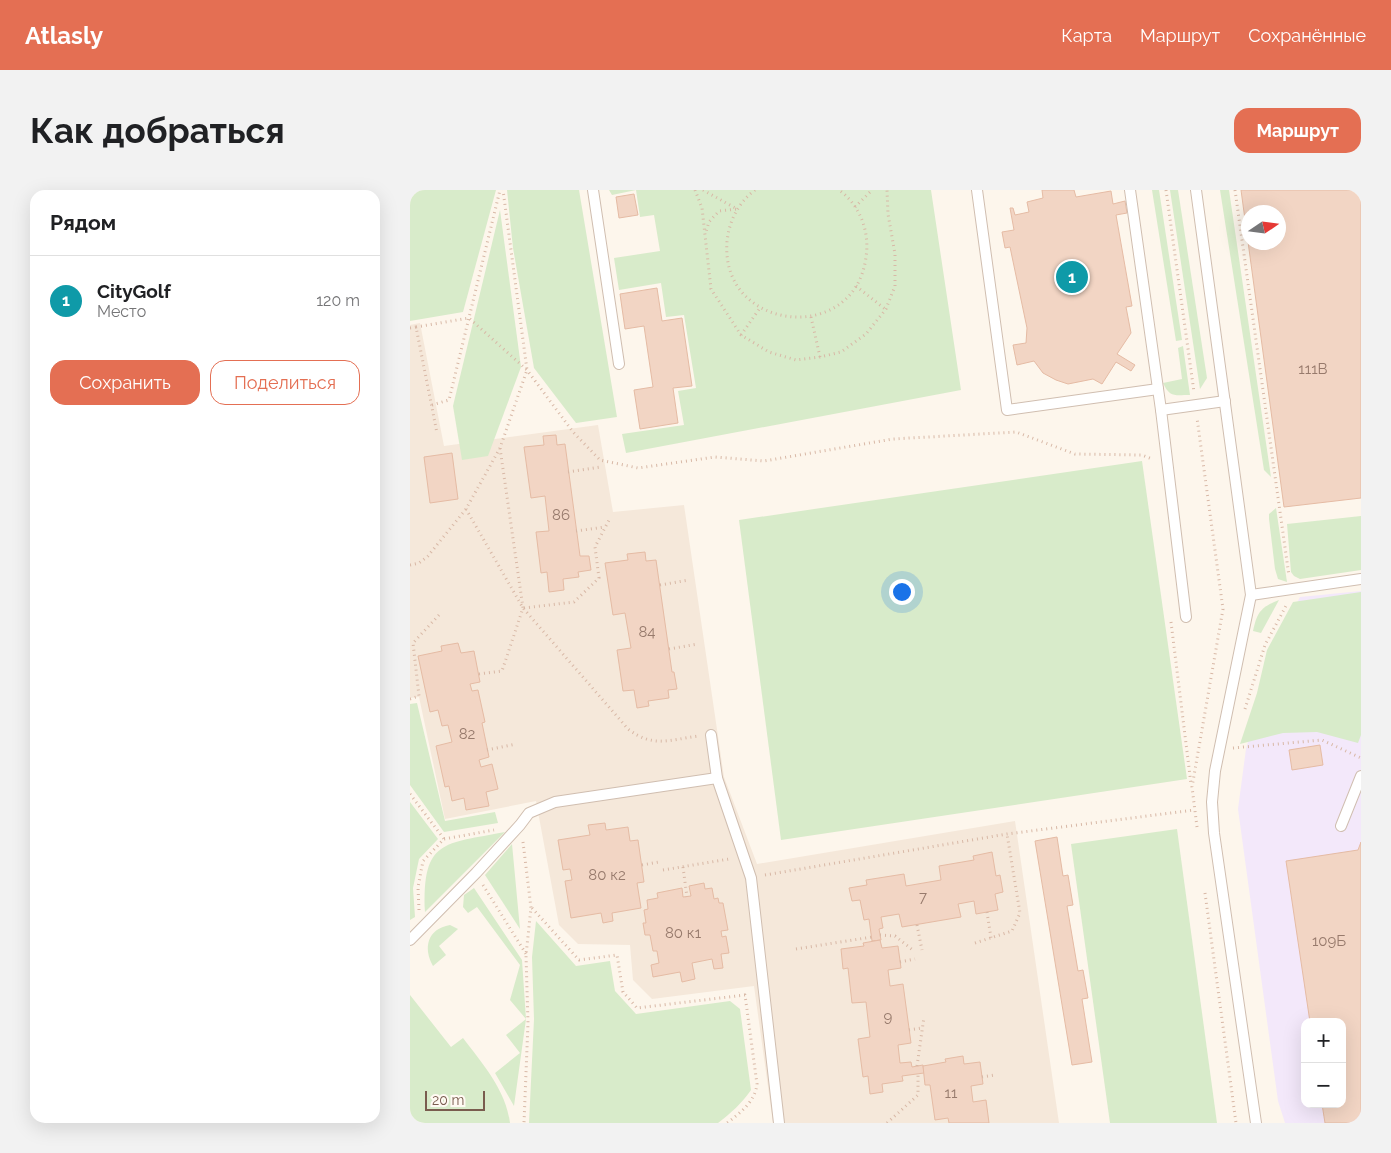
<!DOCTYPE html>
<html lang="ru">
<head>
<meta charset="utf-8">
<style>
  :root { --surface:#fff; --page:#f2f2f2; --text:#202124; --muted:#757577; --line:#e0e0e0; --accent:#e46f53 }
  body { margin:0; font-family:Raleway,sans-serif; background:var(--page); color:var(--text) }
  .controls { position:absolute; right:15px; bottom:15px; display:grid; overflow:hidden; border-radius:10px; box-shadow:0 5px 20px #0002 }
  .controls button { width:45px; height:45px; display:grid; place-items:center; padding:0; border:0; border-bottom:1px solid var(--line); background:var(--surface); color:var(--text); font:25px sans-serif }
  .compass { position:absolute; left:831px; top:15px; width:45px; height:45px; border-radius:50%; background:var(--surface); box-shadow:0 5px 20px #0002; rotate:77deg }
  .scale { position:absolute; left:15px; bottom:12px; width:60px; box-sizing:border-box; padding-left:5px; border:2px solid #795c4e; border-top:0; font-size:14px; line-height:18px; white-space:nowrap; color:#795c4e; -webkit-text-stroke:4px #fffaf3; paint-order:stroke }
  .you { position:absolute; left:491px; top:401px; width:18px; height:18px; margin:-12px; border:4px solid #fff; border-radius:50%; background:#1a73e8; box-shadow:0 0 0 8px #1a73e833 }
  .badge { display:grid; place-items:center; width:32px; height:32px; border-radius:50%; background:var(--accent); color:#fff; font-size:16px; font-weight:700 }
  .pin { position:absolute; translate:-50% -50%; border:2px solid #fff; box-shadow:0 1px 5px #0006 }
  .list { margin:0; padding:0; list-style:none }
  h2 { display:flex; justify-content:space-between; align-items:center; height:65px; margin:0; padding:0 20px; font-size:21px }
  h2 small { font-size:16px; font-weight:400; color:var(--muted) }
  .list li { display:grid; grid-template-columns:32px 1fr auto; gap:15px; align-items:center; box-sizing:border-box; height:90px; padding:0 20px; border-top:1px solid var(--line) }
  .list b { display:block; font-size:19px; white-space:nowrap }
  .list p { margin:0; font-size:16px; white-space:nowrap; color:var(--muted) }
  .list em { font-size:16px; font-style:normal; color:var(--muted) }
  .actions { display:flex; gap:10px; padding:15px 20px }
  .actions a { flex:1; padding:11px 0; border:1px solid var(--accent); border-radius:15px; text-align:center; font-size:18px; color:var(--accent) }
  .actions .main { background:var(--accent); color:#fff }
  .map { position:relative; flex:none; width:951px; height:933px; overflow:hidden; border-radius:15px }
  header { display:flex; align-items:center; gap:30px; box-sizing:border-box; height:70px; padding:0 25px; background:var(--accent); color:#fff }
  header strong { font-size:24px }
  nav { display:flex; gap:28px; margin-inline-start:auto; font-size:18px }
  .intro { display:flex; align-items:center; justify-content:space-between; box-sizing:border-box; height:120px; padding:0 30px }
  h1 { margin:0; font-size:35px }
  .button { padding:12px 22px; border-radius:15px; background:var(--accent); color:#fff; font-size:18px; font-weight:700 }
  main { display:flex; gap:30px; padding:0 30px }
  aside { flex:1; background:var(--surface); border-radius:15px; box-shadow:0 5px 20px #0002 }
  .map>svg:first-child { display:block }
  .residential { fill:#f5e8da }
  .education { fill:#f3e8fa; fill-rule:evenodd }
  .green { fill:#d8ebca }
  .building { fill:#f2d5c4; stroke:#e5bba4; fill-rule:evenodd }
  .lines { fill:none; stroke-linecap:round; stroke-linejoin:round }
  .lane-casing { stroke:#d0beb0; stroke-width:12 }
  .path { stroke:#d8b8a6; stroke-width:3; stroke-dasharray:1 4; stroke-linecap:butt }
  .lane { stroke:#fff; stroke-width:10 }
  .labels { text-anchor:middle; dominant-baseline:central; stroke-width:5; stroke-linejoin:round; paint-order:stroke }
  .number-label { font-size:15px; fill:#977a6c }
</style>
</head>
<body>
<header>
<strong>Atlasly</strong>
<nav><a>Карта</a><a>Маршрут</a><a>Сохранённые</a></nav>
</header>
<div class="intro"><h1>Как добраться</h1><a class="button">Маршрут</a></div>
<main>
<aside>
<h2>Рядом<small></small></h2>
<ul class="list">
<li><span class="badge" style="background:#0f9aa8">1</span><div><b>CityGolf</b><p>Место</p></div><em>120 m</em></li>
</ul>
<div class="actions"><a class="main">Сохранить</a><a>Поделиться</a></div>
</aside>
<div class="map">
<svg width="951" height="933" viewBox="0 0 951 933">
  <rect width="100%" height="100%" fill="#fdf6ec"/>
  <path class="residential" d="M10,133L34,256L188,235L203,322L274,315L314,587L347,674L605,631L649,933H363L344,796L242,809L223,790L220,755L168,754L149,735L126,611L35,629L9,507L0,508V135Z"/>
  <path class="education" d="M951,401V933H875L868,911L828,619L836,559L863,459L890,407ZM895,832H932V914H895Z"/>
  <g class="green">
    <path d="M0,0H86L53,122L0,131Z"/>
    <path d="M97,0H169L207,227L166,233L124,178L103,58Z"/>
    <path d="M199,0H521L551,200L216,263L212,244L274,235L268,201L286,198L274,125L256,127L251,93L209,100L204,68L250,61L244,25L230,27L226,0L202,5Z"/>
    <path d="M742,0H749L772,150L766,151Z"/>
    <path d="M760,0H768L797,188L790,199Z"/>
    <path d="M810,0H819L861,287L854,280Z"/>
    <path d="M90,20L111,177L78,266L52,270L43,216Z"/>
    <path d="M773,156L780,205C765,205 760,208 753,193L772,189L768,158Z"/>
    <path d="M732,271L777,589L371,650L329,330Z"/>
    <path d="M866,318L877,392L868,389L865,379L859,329V324Z"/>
    <path d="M951,326V380L890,389L884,386L881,382L877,334Z"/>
    <path d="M951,402V545L948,553L907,542L873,543L830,554L847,503L857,460L883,412Z"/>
    <path d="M869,410L851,443L843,441C847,422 851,417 869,410Z"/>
    <path d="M7,513L35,631L85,622L88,633L34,642L0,595V514Z"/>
    <path d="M0,612L28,649L9,669L3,698L5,727L0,730Z"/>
    <path d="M767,639L807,933H700L661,654Z"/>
    <path d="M95,642L15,722C12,649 34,654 95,642Z"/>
    <path d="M102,654L110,739L75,685Z"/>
    <path d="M64,698L112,770L116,829L104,916L85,883L110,863L96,845L116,829L100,810L110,775L67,717L58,723L53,717L54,705Z"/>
    <path d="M126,731L166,776L200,771L205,801L226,824L320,811L330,819L341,900C332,913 321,923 308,933H119L124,829L122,767Z"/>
    <path d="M40,735L48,739L29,756L36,765L23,776C13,758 17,739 40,735Z"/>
    <path d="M0,805L41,857L53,848C72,873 96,900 100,933H0Z"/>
  </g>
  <g class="building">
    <path d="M632,0H664L666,7L701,1L703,14L715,11L717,23L706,25L722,116L716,117L721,143L707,164L725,175L721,181L706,172L692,194L683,189L658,194L646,190L633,183L624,171L607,175L603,155L616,153L617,138L600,57L595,58L592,42L604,40L600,18H603L605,25L619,22L617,12L633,8Z"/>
    <path d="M831,0H951V308L874,317ZM838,22H868V52H838Z"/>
    <path d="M224,4L228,25L209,28L206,7Z"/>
    <path d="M247,98L252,131L272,128L282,196L263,198L268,233L230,239L224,200L243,197L234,136L215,139L210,104Z"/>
    <path d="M146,245L147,255L155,254L170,366H179L181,380L168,382L169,387L153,389L154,400L139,402L137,382L131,383L126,342L139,341L135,306L121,308L114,257L134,255L133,246Z"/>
    <path d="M42,263L48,309L20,313L14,267Z"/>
    <path d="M235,362L236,371L246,370L262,482H264L267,499L258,500L259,508L238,511L239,516L227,518L224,500L213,501L207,460L221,458L215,423L203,425L195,373L218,370L217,364Z"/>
    <path d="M48,453L51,463L64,461L70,492L60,494L62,501L68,500L75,532L72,533L79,567L69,570L71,577L82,574L88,599L76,602L79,616L56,620L54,608L42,611L39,596L35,597L26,556L42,552L38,535L32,536L28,520L20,522L8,466L32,461L31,456Z"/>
    <path d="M910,555L913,575L882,580L879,560Z"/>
    <path d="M195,633L196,640L218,637L220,651L228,650L234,692L227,693L231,718L202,723L203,731L193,733L191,723L161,728L155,691L162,690L160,679L153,680L148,650L180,645L178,635Z"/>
    <path d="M647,647L653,686L658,685L663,715L657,716L668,781L673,780L678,808L672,809L682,872L662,875L625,651Z"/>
    <path d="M951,652V933H915L912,914H932V832H900L876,671L948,660Z"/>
    <path d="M582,662L586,686L590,685L593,702L585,704L588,720L566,724L564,711L548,714L551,727L492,737L489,724L471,727L473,738L469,739L471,750L462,751L459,729L454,730L450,710L442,711L439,698L457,695L456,690L494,684L496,696L531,690L529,676L564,670L563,666Z"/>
    <path d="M294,693L295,699L302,698L304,709L308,708L309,713H313L318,740L311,741L312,747L316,746L319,763L311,764L313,778L304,779L302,769L282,773L285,789L272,792L270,782L243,787L241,775L249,773L247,761H243L240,745H235L233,733H236L234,720L238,719L237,710L248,708L247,703L272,698L273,707L281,706L279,696Z"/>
    <path d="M470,750L472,758L488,756L491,778L478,780L480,796L493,794L501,853L488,855L490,873L501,872L502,877L513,875L514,883L492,886L493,891L472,894L473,902L460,904L458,886L453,887L448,849L460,847L456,812L442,813L438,778L433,779L431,759L454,756L453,753Z"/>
    <path d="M553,866L554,874L570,872L573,894L561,896L563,912L576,910L579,933H539L538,928L525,930L520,895H515L513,876L536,872L535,869Z"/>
  </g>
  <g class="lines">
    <g class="lane-casing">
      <g id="lane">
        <path d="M183,0L209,174"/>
        <path d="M567,0L597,220L748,199"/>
        <path d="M720,0L751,220L776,427"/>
        <path d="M786,0L841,405L805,581L802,612L804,643L846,933"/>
        <path d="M751,220L815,211"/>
        <path d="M841,405L951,389"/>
        <path d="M301,545L307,588L341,688L369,933"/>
        <path d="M931,636L951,586"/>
        <path d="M0,750L66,683L110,635L119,623L145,612L307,588"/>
      </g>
    </g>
    <g class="path">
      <path d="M285,0L292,18L301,99L331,145L359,162L386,170L410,167L431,162L456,144L476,119L485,96V64L478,24L477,0"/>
      <path d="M293,0L327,19L309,21L299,32L296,42"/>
      <path d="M345,0C328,13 319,31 317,52C310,142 445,156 456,67C460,42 450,15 429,0"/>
      <path d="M756,0L784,202"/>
      <path d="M825,0L879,386"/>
      <path d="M445,17L462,0"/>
      <path d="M446,96L475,119"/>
      <path d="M401,127L410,167"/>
      <path d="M6,137L59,128L117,180L163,242L190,270L228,278L305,267L354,271L483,249L606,242L665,264L732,265L742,269"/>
      <path d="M0,138L6,137L27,243"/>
      <path d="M331,145L350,118"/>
      <path d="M22,215L39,210L90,0"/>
      <path d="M158,282L191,277"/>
      <path d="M56,319L113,418L218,539C243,558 259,550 288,546"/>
      <path d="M166,341L195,337"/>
      <path d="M0,375L9,373L18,366L56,319L90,258L117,180L93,0"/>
      <path d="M250,395L279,390"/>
      <path d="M114,418L164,412L189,388L185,357L199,330"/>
      <path d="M761,432L781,594"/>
      <path d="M259,459L288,454"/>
      <path d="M69,484L92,481L113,418L90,258"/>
      <path d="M0,509L9,506L3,453L29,425"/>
      <path d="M835,519L855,455L877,414"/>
      <path d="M823,558L912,550L951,568"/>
      <path d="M77,560L106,554"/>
      <path d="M0,604L34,649"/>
      <path d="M787,637L782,597L813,419L787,228"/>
      <path d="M113,652L121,718L116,765L118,833L114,933"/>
      <path d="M232,675L249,672"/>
      <path d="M273,677L277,707"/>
      <path d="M253,680L319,669"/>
      <path d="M355,685L597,644L784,620"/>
      <path d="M73,695L116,764"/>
      <path d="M795,703L826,933"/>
      <path d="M122,718L169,770L207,765L213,802L227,818L335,805L347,894C345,912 330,923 317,933"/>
      <path d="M9,720L8,697L13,671L34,649L84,640"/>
      <path d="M577,722L581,748"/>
      <path d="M507,735L512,760"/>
      <path d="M470,745L485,746L504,761"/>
      <path d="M565,753L602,741L610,723L597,644"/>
      <path d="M386,759L462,747"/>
      <path d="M490,772L505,769"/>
      <path d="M499,840L512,838"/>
      <path d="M507,876L514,827"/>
      <path d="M572,887L585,885"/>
      <path d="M477,933L508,905V884"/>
    </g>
    <use href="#lane" class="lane"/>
  </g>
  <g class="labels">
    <g class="number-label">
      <text x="903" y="179">111В</text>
      <text x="151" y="325">86</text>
      <text x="237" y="442">84</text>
      <text x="57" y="544">82</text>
      <text x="197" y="685">80 к2</text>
      <text x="513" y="707">7</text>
      <text x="273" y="743">80 к1</text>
      <text x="919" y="751">109Б</text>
      <text x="478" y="827">9</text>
      <text x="541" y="903">11</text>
    </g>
  </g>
</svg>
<div class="controls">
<button>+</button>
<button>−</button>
</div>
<svg class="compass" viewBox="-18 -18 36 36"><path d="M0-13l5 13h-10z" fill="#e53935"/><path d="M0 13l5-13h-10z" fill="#757577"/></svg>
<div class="scale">20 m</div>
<div class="you"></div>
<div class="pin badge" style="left:662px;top:87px;background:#0f9aa8">1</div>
</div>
</main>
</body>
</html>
